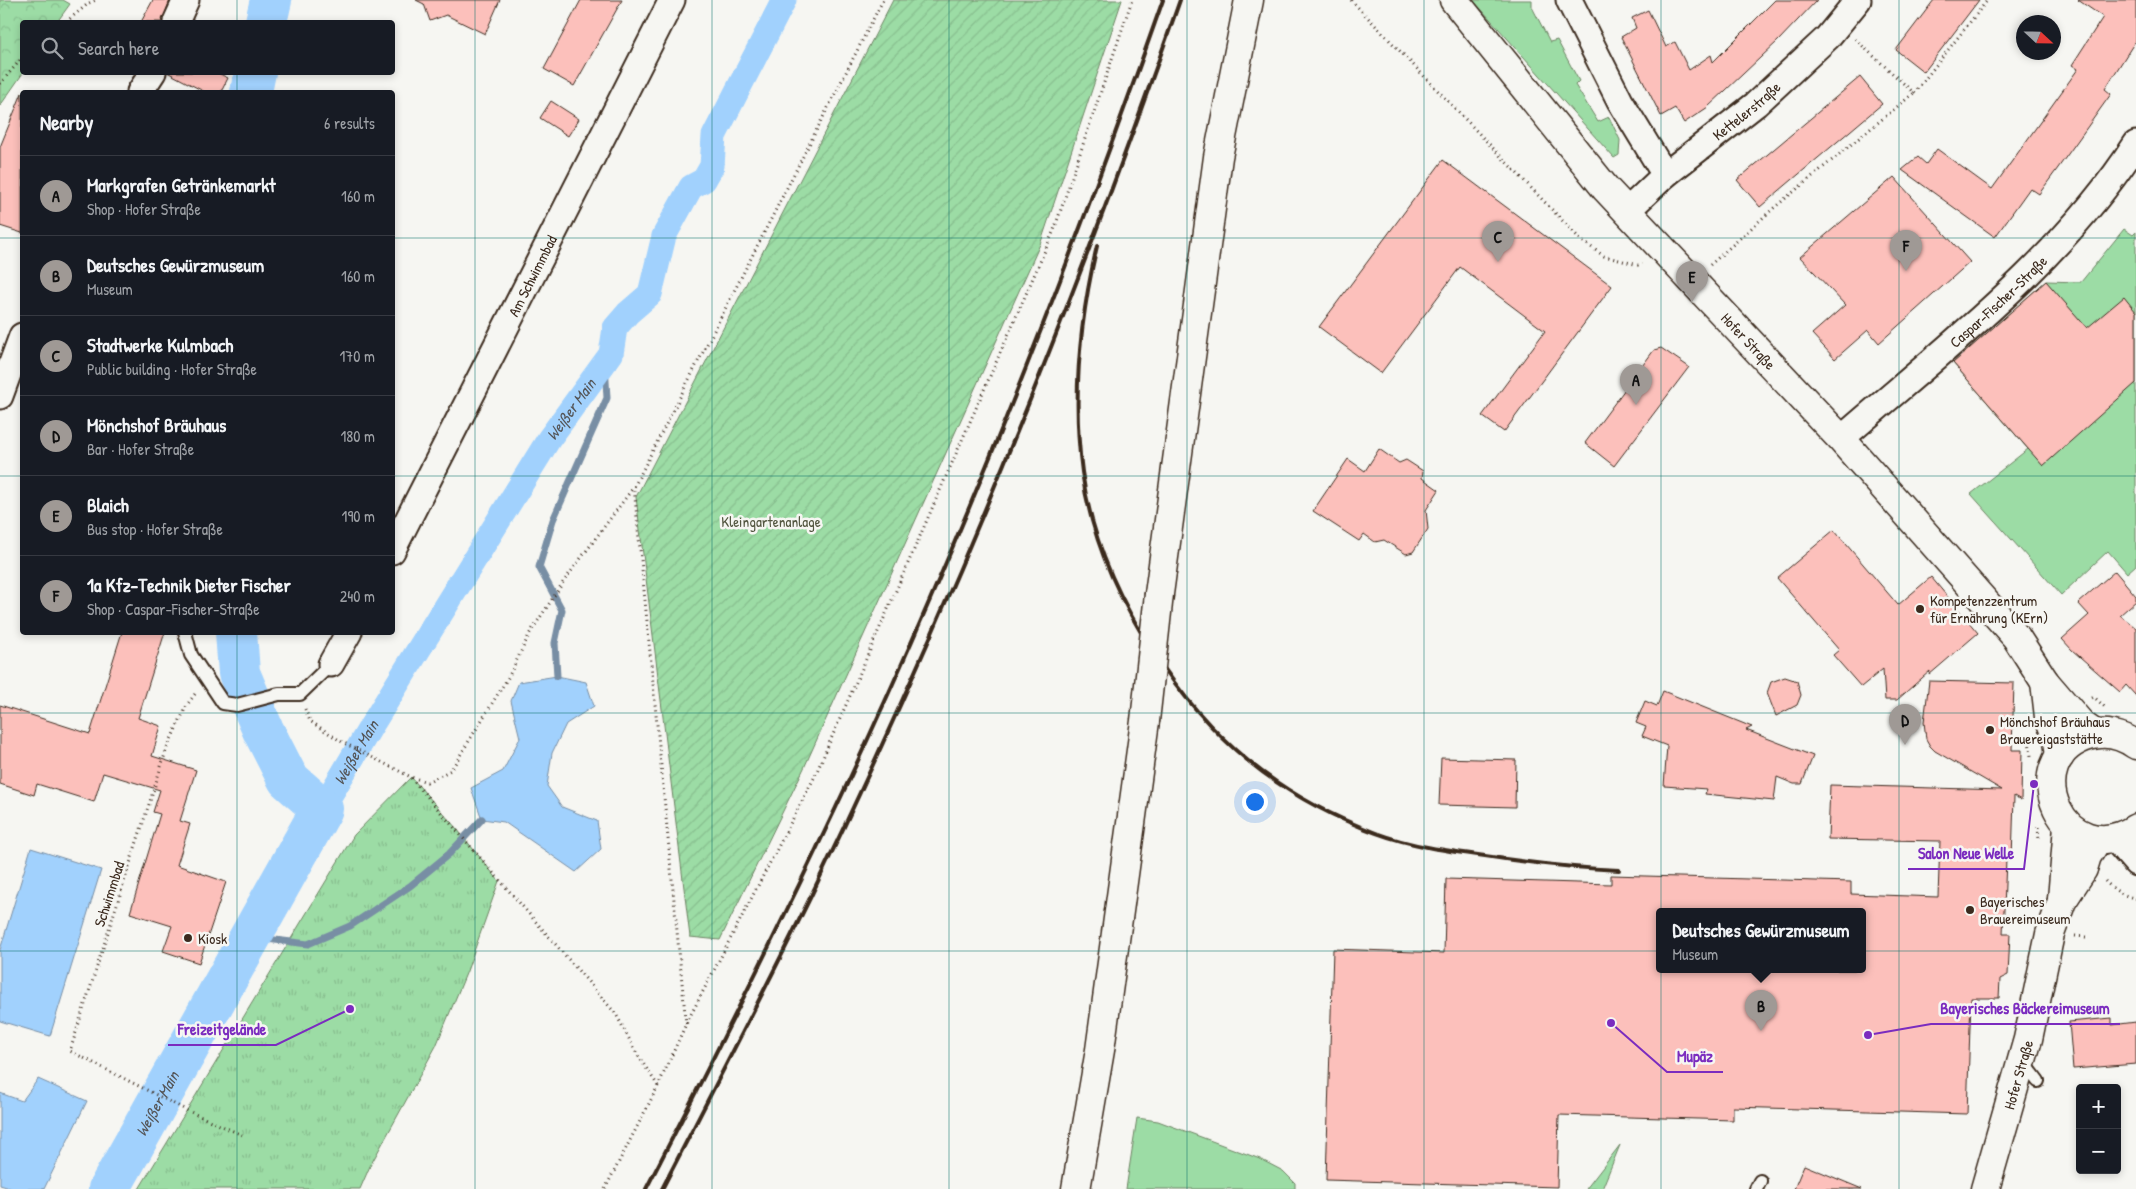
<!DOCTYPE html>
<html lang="en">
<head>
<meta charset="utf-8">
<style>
  :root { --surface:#171b24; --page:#20242c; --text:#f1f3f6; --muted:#9ea1a6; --line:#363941; --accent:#9f9995 }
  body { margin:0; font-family:"Patrick Hand",sans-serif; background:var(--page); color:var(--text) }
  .controls { position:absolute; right:15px; bottom:15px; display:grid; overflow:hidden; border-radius:5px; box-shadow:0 2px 8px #0003 }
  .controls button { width:45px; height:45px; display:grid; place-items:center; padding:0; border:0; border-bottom:1px solid var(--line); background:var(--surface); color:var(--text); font:25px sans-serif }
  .compass { position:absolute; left:2016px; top:15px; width:45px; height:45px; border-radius:50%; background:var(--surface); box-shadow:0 2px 8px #0003; rotate:112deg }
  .you { position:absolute; left:1254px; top:801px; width:18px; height:18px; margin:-12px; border:4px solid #fff; border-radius:50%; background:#1a73e8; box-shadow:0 0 0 8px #1a73e833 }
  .badge { display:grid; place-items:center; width:32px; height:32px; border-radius:50%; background:var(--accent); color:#111; font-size:16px; font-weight:700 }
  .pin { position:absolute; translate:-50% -41px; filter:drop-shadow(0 1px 2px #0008) }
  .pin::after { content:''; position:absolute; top:26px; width:18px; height:15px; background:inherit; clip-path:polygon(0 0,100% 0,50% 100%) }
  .popup { position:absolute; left:1656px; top:908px; width:210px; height:65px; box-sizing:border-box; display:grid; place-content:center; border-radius:5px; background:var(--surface); filter:drop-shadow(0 1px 4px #0005); font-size:16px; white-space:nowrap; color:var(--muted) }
  .popup b { font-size:19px; color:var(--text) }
  .popup::after { content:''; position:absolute; left:50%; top:100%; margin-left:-10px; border:10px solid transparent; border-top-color:var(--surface) }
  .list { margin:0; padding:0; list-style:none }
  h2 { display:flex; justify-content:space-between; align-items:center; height:65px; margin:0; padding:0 20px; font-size:21px }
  h2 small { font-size:16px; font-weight:400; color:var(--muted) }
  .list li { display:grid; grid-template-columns:32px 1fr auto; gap:15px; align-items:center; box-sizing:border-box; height:80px; padding:0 20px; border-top:1px solid var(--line) }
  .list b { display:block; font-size:19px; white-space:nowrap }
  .list p { margin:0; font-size:16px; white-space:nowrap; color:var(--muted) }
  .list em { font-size:16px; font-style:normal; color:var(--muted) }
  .icon { flex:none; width:28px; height:28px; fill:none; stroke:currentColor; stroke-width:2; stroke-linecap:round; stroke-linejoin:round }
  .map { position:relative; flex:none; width:2136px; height:1189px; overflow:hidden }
  .search { position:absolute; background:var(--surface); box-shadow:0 2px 8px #0003; left:20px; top:20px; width:375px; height:55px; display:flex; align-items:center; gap:12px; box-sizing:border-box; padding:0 18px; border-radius:5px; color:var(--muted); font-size:19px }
  .panel { position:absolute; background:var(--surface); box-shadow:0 2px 8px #0003; left:20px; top:90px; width:375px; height:545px; border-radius:5px }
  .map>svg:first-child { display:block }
  .grass { fill:#9cdca5; stroke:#6c8362 }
  .forest { fill:url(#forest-crowns); stroke:#6c8362 }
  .park { fill:url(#park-tufts); stroke:#6c8362 }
  .garden { fill:url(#garden-furrows); stroke:#6c8362 }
  .water { fill:#a1d1fd; stroke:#788ea4 }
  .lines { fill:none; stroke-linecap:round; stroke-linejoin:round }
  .stream { stroke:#788ea4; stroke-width:7 }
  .canal { stroke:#a1d1fd; stroke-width:25 }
  .river { stroke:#a1d1fd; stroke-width:42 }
  .building { fill:#fcc0bb; stroke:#3b2a1e; fill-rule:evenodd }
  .service-casing { stroke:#3b2a1e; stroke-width:16 }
  .minor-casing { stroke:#3b2a1e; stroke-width:29 }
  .tertiary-casing { stroke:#3b2a1e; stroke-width:31 }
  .trunk-casing { stroke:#3b2a1e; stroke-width:31 }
  .path { stroke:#3b2a1e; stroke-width:3; stroke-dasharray:1 4; stroke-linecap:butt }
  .service { stroke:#f6f6f2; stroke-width:12 }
  .minor { stroke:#f6f6f2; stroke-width:25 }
  .tertiary { stroke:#f6f6f2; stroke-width:28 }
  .trunk { stroke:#f6f6f2; stroke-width:28 }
  .rail { stroke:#3b2a1e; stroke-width:4 }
  .trunk-bridge-casing { stroke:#3b2a1e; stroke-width:31; stroke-linecap:butt }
  .trunk-bridge { stroke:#f6f6f2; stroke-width:28 }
  .grid { fill:none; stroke:#0f766e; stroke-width:1; stroke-opacity:0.55 }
  .poi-dot { fill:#3b2a1e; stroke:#f6f6f2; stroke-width:2 }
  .labels { text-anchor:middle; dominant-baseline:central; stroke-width:5; stroke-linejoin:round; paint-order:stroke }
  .street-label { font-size:15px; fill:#3b2a1e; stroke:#f6f6f2 }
  .park-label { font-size:15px; fill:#535640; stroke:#f6f6f2 }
  .poi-label { font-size:15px; fill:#3b2a1e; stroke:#f6f6f2; text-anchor:start }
  .water-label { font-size:16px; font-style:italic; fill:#545456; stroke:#f6f6f2 }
  .leader { fill:none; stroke:#7b2cbf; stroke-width:2 }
  .callout-dot { fill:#7b2cbf; stroke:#f6f6f2; stroke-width:2 }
  .callout-label { font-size:16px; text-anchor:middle; font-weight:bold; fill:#7b2cbf; stroke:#f6f6f2; stroke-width:5; stroke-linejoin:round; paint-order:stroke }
</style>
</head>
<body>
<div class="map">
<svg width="2136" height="1189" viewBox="0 0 2136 1189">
  <defs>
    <pattern id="forest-crowns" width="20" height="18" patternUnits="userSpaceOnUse" patternTransform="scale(1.25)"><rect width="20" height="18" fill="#9cdca5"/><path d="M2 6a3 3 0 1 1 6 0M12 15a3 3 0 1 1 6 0" fill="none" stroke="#87bd8e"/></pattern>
    <pattern id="park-tufts" width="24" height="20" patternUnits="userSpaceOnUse" patternTransform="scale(1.25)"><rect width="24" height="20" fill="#9cdca5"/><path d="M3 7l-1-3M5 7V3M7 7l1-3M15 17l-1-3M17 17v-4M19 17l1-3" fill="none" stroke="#87bd8e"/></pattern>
    <pattern id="garden-furrows" width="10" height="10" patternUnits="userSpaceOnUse" patternTransform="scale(1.25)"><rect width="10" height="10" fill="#9cdca5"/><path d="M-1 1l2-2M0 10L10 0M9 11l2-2" fill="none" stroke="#87bd8e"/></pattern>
  </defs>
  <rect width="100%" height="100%" fill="#f6f6f2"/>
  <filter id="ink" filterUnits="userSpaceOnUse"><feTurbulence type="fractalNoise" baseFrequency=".02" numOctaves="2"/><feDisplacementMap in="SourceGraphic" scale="10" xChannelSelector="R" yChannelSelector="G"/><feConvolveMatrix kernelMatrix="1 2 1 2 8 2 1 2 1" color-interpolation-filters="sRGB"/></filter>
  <g filter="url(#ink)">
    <g class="grass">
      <path d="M1473,0H1532V7L1550,42L1557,40L1579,81L1575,85L1598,122L1609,117L1620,140L1619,155L1614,158Z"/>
      <path d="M2124,229L2133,235L2136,232V565L2127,573L2108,551L2061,595L1971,494L2028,449L1953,363L2046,281L2081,282Z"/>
      <path d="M1137,1118L1158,1121L1260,1159L1283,1171L1295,1183V1189H1126Z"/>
      <path d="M1620,1145L1602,1189H1586Z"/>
    </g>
    <path class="forest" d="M0,0H63L70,4L57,22H22L23,73L0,106Z"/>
    <path class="park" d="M411,777L457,829L499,881L467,971L436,1046L370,1166L360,1189H139L354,835Z"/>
    <path class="garden" d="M893,0H1122L1041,242L804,768L720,940L690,937L636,497Z"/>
    <g class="water">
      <path d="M557,676L586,682L594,706L566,724L552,753L547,786L562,807L597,821L601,849L576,872L504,822L482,819L471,788L503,771L520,738L511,701L519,682Z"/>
      <path d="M31,848L101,870L50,1036L0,1021V950Z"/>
      <path d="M38,1079L87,1101L44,1189H13L0,1185V1093L22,1101Z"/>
    </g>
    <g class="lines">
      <g class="stream">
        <path d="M557,676L555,643L562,610L539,567L553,520L607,398L605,364"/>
        <path d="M250,937L308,944L350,926L410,886L449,854L482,819"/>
      </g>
      <path class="canal" id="s1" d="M322,809L370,728L549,439L611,354L615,328L628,313L650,294L664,236L691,187L704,180L712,166L714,136L784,0"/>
      <g class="river">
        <path d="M266,22L271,0"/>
        <path d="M251,92L255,72"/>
        <path id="s2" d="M109,1189L322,809L288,779L263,730L239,673L236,632"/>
      </g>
    </g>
    <g class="building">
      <path d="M153,0H170L162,22H141Z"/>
      <path d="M416,0H500L485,34L446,15L430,21L424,4Z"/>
      <path d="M581,0H622L574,86L544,69Z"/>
      <path d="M1775,0H1817L1778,41L1708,107L1684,123L1675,108L1661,116L1621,37L1636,28L1632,18L1648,10L1666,47L1675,42L1689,70L1711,55L1713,62Z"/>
      <path d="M1934,0H1979L1924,72L1896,50Z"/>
      <path d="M2078,0H2136V40L2105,89L2111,94L2058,168L2039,194L2030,188L1995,237L1902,170L1918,157L1926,164L1937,149L1992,189L2078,69L2072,65L2103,17Z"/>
      <path d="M167,72H216L228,78L221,92H205Z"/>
      <path d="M1860,77L1882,104L1760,207L1737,180Z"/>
      <path d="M22,93V233L0,226V147Z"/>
      <path d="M551,101L579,119L568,136L540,118Z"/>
      <path d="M1443,160L1612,286L1504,432L1482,416L1545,331L1460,267L1381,373L1319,327Z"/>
      <path d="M1894,177L1970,262L1879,343L1868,330L1835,359L1812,334L1845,305L1800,257Z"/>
      <path d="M2046,281L2087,328L2124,297L2136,312V383L2043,466L1953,363Z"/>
      <path d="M1661,348L1689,367L1614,466L1585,443L1654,350Z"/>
      <path d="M1379,449L1399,463L1406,460L1423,471L1422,478L1439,490L1426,510L1428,529L1413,552L1406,554L1384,540L1375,542L1364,534L1359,541L1313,511L1348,459L1365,471Z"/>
      <path d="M1834,530L1898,605L1931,577L1978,633L1929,675L1930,671L1897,700H1885L1883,669L1861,687L1833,655L1839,650L1777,578Z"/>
      <path d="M2115,571L2136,596V601L2120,615L2136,628V696L2126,685L2120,692L2072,650L2062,639L2089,615L2078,603Z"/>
      <path d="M122,632H165L138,718L161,726L152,756L196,770L180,821L190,824L177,865L226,882L199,963L163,951L172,926L130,913L160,814L153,812L160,790L103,773L94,802L37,784L34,795L0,784V705L90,734Z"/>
      <path d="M1785,677L1797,681L1801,695L1797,705L1776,716L1767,693L1771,682Z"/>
      <path d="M1929,681L2014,683L2012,750H2022L2021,800L2014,796L2012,860L2006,859L2003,934H2010L2008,975L2000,979L1999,998H1971L1967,1114L1733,1107V1120L1559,1115L1557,1187L1326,1180L1333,949L1444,953L1446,879L1611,884V875L1851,882V894L1938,897L1940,841L1828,839L1830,785L2002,790L1935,751L1930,746L1926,739L1924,722ZM1660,912H1862V970H1660Z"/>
      <path d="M1663,691L1752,727L1746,730L1813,756L1802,784H1794L1777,777L1774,801L1705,794L1707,789L1664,786L1667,746L1642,736L1646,727L1636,723L1645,701L1657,706Z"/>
      <path d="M1441,758L1516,760L1515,807L1439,805Z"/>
      <path d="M2112,1018V1025L2136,1022V1064L2073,1069L2069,1022Z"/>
      <path d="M1804,1165L1862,1189H1794Z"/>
    </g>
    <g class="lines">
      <g class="service-casing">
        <g id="service">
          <path d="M185,632L191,655L223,703L237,705L279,694H300L331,664"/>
          <path d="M2022,1060L2038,1081"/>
          <path d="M1756,1189L1760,1181"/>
        </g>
      </g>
      <g class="minor-casing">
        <g id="minor">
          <path d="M1569,0L1620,101L1665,175"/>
          <path d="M176,22L186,0"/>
          <path d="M140,92L153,72"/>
          <path id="s3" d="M1627,211L1665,175L1756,104L1827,38L1858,0"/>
          <path d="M0,396L22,336"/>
          <path id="s4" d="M1841,439C1944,349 2061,261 2136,144"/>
          <path id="s5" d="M392,551L672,0"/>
          <path d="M331,664L349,632"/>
          <path d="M2114,838L2136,863"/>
        </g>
      </g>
      <g class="tertiary-casing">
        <g id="tertiary">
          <path id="s6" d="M1454,0L1606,189L1841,439L2016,637L2045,682L2082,725L2095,734"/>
          <path d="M2045,682L2049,717L2058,741L2060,756"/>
          <path d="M2136,745C2122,735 2105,731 2089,736C2013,759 2064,875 2136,828"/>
          <path d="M2062,899L2068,826"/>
          <path id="s7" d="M1985,1189L2028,1039L2050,934L2062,901L2083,869L2087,856L2098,839"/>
        </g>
      </g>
      <g class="trunk-casing">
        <g id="trunk">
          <path d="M1159,594L1218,157L1249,0"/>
          <path d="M1076,1189L1100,1050L1145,721"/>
        </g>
      </g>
      <g class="path">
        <path d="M1351,0L1582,241L1604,256L1638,265L1642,263"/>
        <path d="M66,22L89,3L96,0"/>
        <path d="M1855,39L1914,93L1986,2"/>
        <path d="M0,84L22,58"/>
        <path d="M1710,265L1775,207L1914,93"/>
        <path d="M195,694L187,705L167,748L70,1051L186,1110L242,1135"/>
        <path d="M2092,698L2094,697L2106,708"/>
        <path d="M305,709L310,721L342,742L411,777L427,782L451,770L509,676L530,633L564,581L633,488"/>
        <path d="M2029,740L2031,756"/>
        <path d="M411,778L616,1014L637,1054L658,1086"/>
        <path d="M2038,827L2039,840"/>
        <path d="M2105,881C2112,889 2125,897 2136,898"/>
        <path d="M2075,936L2086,937"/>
        <path d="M686,1024L634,487L883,0"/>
        <path d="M605,1189L658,1086L686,1024L814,778L1054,230L1132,0"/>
      </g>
      <use href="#service" class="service"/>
      <use href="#minor" class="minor"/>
      <use href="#tertiary" class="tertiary"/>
      <use href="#trunk" class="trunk"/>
      <g class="rail">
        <path d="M1097,246C1080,319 1072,397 1082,472C1091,537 1116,595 1152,650C1209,739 1277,796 1376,833C1411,846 1448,851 1485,856C1530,863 1574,868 1619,870"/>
        <path d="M646,1189C730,1027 812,864 887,697C990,469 1080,236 1163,0"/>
        <path d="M662,1189C712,1092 762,996 810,898C951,607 1073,306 1180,0"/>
      </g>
      <g class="trunk-bridge-casing">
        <path id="trunk-bridge" d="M1145,721L1159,594"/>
      </g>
      <use href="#trunk-bridge" class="trunk-bridge"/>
    </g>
  </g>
  <path class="grid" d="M237,0V22M475,0V1189M712,0V1189M949,0V1189M1187,0V1189M1424,0V1189M1661,0V1189M1899,0V1189M237,72V92M0,238H22M392,238H2136M0,476H22M392,476H2136M237,632V1189M0,713H2136M0,951H2136"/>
  <g class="poi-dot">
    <circle cx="1920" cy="609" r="5"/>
    <circle cx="1990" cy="730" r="5"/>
    <circle cx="1970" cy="910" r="5"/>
    <circle cx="188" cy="938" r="5"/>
  </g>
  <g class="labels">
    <g class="street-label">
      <text stroke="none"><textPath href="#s3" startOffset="156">Kettelerstraße</textPath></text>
      <text stroke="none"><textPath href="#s5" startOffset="309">Am Schwimmbad</textPath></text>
      <text stroke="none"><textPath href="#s4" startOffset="209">Caspar-Fischer-Straße</textPath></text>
      <text stroke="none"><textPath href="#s6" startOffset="451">Hofer Straße</textPath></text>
      <text transform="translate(109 894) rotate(-72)">Schwimmbad</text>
      <text stroke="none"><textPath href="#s7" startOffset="119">Hofer Straße</textPath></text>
    </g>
    <g class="park-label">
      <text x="771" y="521">Kleingartenanlage</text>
    </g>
    <g class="poi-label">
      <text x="1930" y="600">Kompetenzzentrum<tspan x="1930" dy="17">für Ernährung (KErn)</tspan></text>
      <text x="2000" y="721">Mönchshof Bräuhaus<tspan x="2000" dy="17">Brauereigaststätte</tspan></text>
      <text x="1980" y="901">Bayerisches<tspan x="1980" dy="17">Brauereimuseum</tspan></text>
      <text x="198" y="938">Kiosk</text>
    </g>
    <g class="water-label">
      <text stroke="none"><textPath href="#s1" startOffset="471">Weißer Main</textPath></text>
      <text stroke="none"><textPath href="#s1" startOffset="66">Weißer Main</textPath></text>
      <text stroke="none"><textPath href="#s2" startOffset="98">Weißer Main</textPath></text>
    </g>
  </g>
  <path class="leader" d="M2034 784L2024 869H1908M1868 1035L1931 1024H2120M350 1009L276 1045H168M1611 1023L1667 1072H1723"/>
  <g class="callout-dot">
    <circle cx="2034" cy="784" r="5"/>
    <circle cx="1868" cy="1035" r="5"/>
    <circle cx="350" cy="1009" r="5"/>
    <circle cx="1611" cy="1023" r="5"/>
  </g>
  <g class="callout-label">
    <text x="1966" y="859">Salon Neue Welle</text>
    <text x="2025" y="1014">Bayerisches Bäckereimuseum</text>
    <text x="222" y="1035">Freizeitgelände</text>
    <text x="1695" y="1062">Mupäz</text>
  </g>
</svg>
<div class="controls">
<button>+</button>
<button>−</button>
</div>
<svg class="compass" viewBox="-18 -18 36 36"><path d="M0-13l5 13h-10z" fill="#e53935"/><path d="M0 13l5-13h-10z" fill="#9ea1a6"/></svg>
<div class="you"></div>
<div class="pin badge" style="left:1636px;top:405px">A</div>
<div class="pin badge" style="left:1761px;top:1031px">B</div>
<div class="popup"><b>Deutsches Gewürzmuseum</b>Museum</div>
<div class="pin badge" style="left:1498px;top:262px">C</div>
<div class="pin badge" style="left:1905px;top:745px">D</div>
<div class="pin badge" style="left:1692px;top:302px">E</div>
<div class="pin badge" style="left:1906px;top:271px">F</div>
<div class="search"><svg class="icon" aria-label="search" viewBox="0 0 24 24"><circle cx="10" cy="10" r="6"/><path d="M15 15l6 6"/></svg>Search here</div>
<section class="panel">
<h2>Nearby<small>6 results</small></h2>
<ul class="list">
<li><span class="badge">A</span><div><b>Markgrafen Getränkemarkt</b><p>Shop · Hofer Straße</p></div><em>160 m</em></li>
<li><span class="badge">B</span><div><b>Deutsches Gewürzmuseum</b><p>Museum</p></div><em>160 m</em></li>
<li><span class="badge">C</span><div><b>Stadtwerke Kulmbach</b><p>Public building · Hofer Straße</p></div><em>170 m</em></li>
<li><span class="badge">D</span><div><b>Mönchshof Bräuhaus</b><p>Bar · Hofer Straße</p></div><em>180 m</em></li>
<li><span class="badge">E</span><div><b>Blaich</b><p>Bus stop · Hofer Straße</p></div><em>190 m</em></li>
<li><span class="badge">F</span><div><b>1a Kfz-Technik Dieter Fischer</b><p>Shop · Caspar-Fischer-Straße</p></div><em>240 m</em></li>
</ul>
</section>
</div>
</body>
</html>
